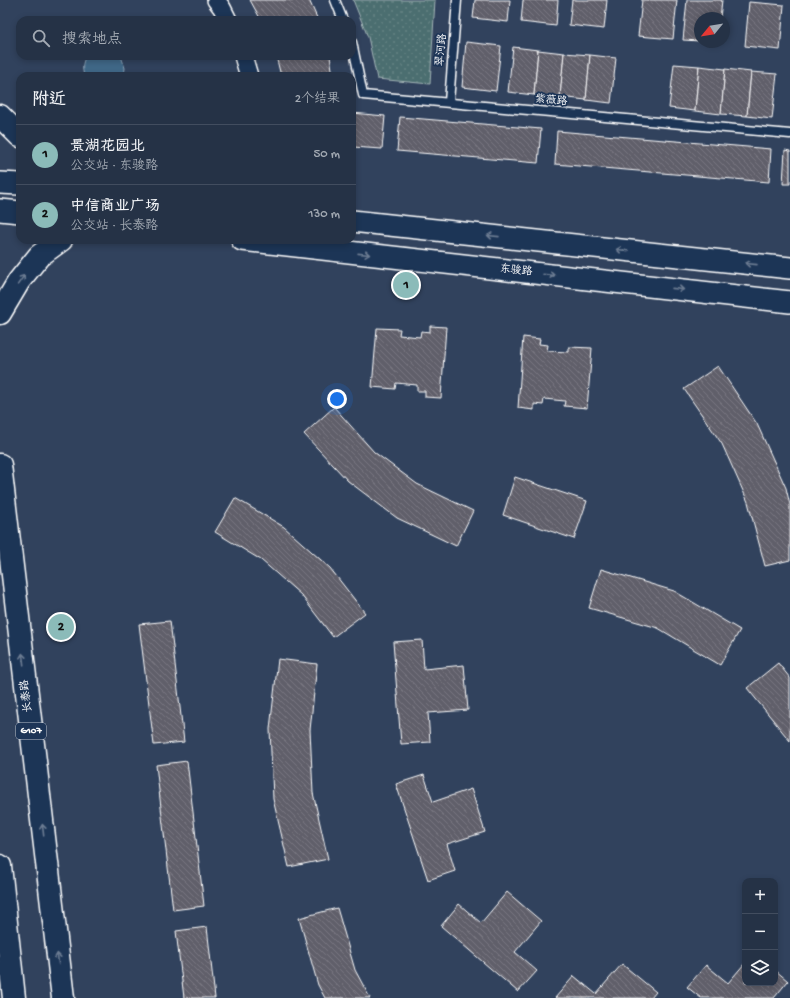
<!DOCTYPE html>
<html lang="zh">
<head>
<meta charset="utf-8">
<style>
  :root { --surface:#253246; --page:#2d3a4d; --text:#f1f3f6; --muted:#a3aab3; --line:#424d5f; --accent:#8bbbb9 }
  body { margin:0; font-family:"Gochi Hand","LXGW WenKai TC",sans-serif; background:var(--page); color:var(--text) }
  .controls { position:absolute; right:12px; bottom:12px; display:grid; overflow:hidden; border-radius:8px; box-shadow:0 2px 6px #0003 }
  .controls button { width:36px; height:36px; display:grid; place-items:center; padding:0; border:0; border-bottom:1px solid var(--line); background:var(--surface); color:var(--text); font:20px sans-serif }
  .compass { position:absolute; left:694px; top:12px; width:36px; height:36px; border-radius:50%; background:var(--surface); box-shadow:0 2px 6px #0003; rotate:240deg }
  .you { position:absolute; left:337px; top:399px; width:14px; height:14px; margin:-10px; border:3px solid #fff; border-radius:50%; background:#1a73e8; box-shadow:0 0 0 6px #1a73e833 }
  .badge { display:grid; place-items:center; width:26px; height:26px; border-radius:50%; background:var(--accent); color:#111; font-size:13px; font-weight:700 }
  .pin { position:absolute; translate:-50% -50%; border:2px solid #fff; box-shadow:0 1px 4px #0006 }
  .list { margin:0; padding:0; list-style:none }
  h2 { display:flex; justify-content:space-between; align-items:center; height:52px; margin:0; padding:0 16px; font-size:17px }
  h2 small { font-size:13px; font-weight:400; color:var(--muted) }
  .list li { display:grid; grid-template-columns:26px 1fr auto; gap:12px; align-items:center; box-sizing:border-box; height:60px; padding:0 16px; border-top:1px solid var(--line) }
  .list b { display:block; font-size:15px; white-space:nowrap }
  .list p { margin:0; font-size:13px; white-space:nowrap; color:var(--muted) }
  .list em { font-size:13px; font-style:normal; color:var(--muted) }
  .icon { flex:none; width:22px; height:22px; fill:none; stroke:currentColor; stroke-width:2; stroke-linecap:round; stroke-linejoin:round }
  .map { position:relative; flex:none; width:790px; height:998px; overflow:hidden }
  .search { position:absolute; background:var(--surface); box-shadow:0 2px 6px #0003; left:16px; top:16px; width:340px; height:44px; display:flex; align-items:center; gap:10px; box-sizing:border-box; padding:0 14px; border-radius:12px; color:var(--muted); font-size:15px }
  .panel { position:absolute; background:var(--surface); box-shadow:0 2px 6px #0003; left:16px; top:72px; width:340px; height:172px; border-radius:12px }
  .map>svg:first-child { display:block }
  .grass { fill:url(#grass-dots); stroke:#a5b6b8 }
  .water { fill:#406788; stroke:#8ca4b8 }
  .building { fill:url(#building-back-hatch); stroke:#fff }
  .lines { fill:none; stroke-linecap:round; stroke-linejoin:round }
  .service-casing { stroke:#fff; stroke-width:11 }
  .minor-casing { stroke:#fff; stroke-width:20 }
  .tertiary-casing { stroke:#fff; stroke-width:24 }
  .trunk-casing { stroke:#fff; stroke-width:25 }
  .service { stroke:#1d3557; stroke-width:8 }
  .minor { stroke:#1d3557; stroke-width:17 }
  .tertiary { stroke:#1d3557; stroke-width:21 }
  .trunk { stroke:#1d3557; stroke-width:22 }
  .oneway { stroke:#6c7c92 }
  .labels { text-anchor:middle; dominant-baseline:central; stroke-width:3.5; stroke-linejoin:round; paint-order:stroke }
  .shield { fill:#1d3557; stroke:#bbc2cd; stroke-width:1 }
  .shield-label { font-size:10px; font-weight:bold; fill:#fff }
  .street-label { font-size:11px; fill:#fff; stroke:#1d3557 }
</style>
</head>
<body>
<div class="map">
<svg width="790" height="998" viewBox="0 0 790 998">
  <defs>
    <pattern id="grass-dots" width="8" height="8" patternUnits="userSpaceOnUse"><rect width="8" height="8" fill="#4b6e70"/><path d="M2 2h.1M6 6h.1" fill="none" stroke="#668485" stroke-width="1.8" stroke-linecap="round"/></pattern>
    <pattern id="building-back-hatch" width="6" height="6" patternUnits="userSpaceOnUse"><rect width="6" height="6" fill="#615f6b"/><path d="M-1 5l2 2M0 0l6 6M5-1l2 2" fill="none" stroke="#797781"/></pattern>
  </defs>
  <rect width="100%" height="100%" fill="#31425d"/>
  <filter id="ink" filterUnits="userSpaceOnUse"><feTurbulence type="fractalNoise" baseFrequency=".025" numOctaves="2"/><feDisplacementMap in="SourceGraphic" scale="8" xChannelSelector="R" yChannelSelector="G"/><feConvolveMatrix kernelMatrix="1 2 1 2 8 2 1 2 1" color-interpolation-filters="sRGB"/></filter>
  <g filter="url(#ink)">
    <path class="grass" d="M353,0H435L430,84L377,79L368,37Z"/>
    <path class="water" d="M86,56H121L125,68L124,76H84C82,68 82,63 86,56Z"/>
    <g class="building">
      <path d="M250,0H309L318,20H261Z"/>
      <path d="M475,0H510L508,22L473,18Z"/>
      <path d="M523,0H558L556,26L521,22Z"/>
      <path d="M572,0H607L604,29L569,25Z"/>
      <path d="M642,0H677L673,39L638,36Z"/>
      <path d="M687,0H722L720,18H700V41L683,40Z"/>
      <path d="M749,2L784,5L780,50L745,46Z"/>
      <path d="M466,42L501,46L496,91L462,87Z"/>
      <path d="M513,47L538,50L534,95L508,92Z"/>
      <path d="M538,50L564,53L560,97L534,95Z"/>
      <path d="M564,53L590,55L586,100L560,97Z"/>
      <path d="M590,55L616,58L611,103L586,100Z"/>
      <path d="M276,56H330L333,76H281Z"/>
      <path d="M674,64L699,66L695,111L669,108Z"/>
      <path d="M699,66L725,69L721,114L695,111Z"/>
      <path d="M725,69L751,72L747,116L721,114Z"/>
      <path d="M751,72L777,74L772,119L747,116Z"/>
      <path d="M352,113L385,116L382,149L352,147Z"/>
      <path d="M400,117L541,129L538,163L397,151Z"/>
      <path d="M557,131L771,149L769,182L555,164Z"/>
      <path d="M785,150L790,151V184H783Z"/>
      <path d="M430,326L446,327L441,398L425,397V391H417V385L396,383L395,389L372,387L377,328L400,329L399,335L420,337L421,331L430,332Z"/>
      <path d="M523,337L540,339L539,344L548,345L547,351L569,352V347L592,348L587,408L564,406L565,401L544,399L543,405L534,404V410L518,408Z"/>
      <path d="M718,366L757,424L786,488L790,505V560L765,566L748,502L722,444L684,389Z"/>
      <path d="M334,407L374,452L417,484L473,511L456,546L397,518L348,481L304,434Z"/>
      <path d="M515,477L587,501L574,539L503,515Z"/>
      <path d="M235,498L284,527L330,568L365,613L333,637L301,595L261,560L215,532Z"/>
      <path d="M601,569L674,591L740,630L720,665L658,628L589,608Z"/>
      <path d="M170,621L184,742L154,745L139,624Z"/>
      <path d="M422,640L424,669L464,665L468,710L428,713L430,742L401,744L393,642Z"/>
      <path d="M278,659L317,664L310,730L313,793L328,859L289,867L273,799L270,729Z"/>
      <path d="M778,663L790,678V741L747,688Z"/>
      <path d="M187,761L204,906L173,910L156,765Z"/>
      <path d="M424,775L433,802L471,789L485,832L447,844L455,871L428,880L396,784Z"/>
      <path d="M507,892L541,921L515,952L537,971L518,992L441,926L459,904L481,923Z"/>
      <path d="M337,908L355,970L370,998H325L318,985L299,918Z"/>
      <path d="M207,927L215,998H184L176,931Z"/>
      <path d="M745,963V983H775V970L788,981L774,998H701L687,987L706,965L728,983Z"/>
      <path d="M622,964L656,992L651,998H555L574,976L596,994Z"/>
    </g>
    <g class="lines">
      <g class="service-casing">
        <g id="service">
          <path d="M335,0L343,20"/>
          <path d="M352,42L363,95L790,134"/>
          <path d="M449,102L457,0"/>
        </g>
      </g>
      <g class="minor-casing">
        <g id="minor">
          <path d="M216,0L222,8L228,20"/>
          <path d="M243,56L249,76"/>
        </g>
      </g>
      <g class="tertiary-casing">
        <g id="tertiary">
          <path d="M0,183L20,184"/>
          <path d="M0,210L20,212"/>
          <path d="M352,221L790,268"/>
          <path d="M242,240L790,302"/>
        </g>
      </g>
      <g class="trunk-casing">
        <g id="trunk">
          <path d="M0,116L20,136"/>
          <path d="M0,313L19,281L39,256L61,240"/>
          <path d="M0,465L63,998"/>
          <path d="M0,866L14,998"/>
        </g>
      </g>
      <use href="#service" class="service"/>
      <use href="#minor" class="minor"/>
      <use href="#tertiary" class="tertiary"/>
      <use href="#trunk" class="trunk"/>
    </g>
    <defs><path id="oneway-shaft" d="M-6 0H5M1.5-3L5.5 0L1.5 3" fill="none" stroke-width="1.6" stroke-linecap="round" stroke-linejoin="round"/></defs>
    <g class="oneway">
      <use href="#oneway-shaft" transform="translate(493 236) rotate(-174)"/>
      <use href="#oneway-shaft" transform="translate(622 250) rotate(-174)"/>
      <use href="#oneway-shaft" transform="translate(364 254) rotate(6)"/>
      <use href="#oneway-shaft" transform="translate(751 264) rotate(-174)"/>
      <use href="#oneway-shaft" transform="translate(549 275) rotate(6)"/>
      <use href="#oneway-shaft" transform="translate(21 280) rotate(-55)"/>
      <use href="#oneway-shaft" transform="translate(678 289) rotate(6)"/>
      <use href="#oneway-shaft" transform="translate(23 659) rotate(-97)"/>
      <use href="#oneway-shaft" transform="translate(43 830) rotate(-97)"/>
      <use href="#oneway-shaft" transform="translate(58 959) rotate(-97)"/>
    </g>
  </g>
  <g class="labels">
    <rect class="shield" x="16" y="723" width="30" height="16" rx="3"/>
    <g class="shield-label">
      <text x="31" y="731">G107</text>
    </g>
    <g class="street-label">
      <text transform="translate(442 50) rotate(-85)">翠河路</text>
      <text transform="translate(551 101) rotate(5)">紫薇路</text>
      <text transform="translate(516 271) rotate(6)">东骏路</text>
      <text transform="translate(27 696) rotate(-97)">长泰路</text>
    </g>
  </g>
</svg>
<div class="controls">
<button>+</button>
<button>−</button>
<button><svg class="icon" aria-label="layers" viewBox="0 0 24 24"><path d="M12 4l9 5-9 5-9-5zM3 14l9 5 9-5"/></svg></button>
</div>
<svg class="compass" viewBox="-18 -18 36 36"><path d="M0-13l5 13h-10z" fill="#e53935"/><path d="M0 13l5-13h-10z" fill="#a3aab3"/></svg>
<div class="you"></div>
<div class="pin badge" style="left:406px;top:285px">1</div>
<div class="pin badge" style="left:61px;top:627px">2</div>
<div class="search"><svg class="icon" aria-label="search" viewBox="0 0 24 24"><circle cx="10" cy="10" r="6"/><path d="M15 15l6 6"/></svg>搜索地点</div>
<section class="panel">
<h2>附近<small>2个结果</small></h2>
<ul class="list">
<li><span class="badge">1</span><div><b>景湖花园北</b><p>公交站 · 东骏路</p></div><em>50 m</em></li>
<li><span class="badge">2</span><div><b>中信商业广场</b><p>公交站 · 长泰路</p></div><em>130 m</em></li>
</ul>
</section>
</div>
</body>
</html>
